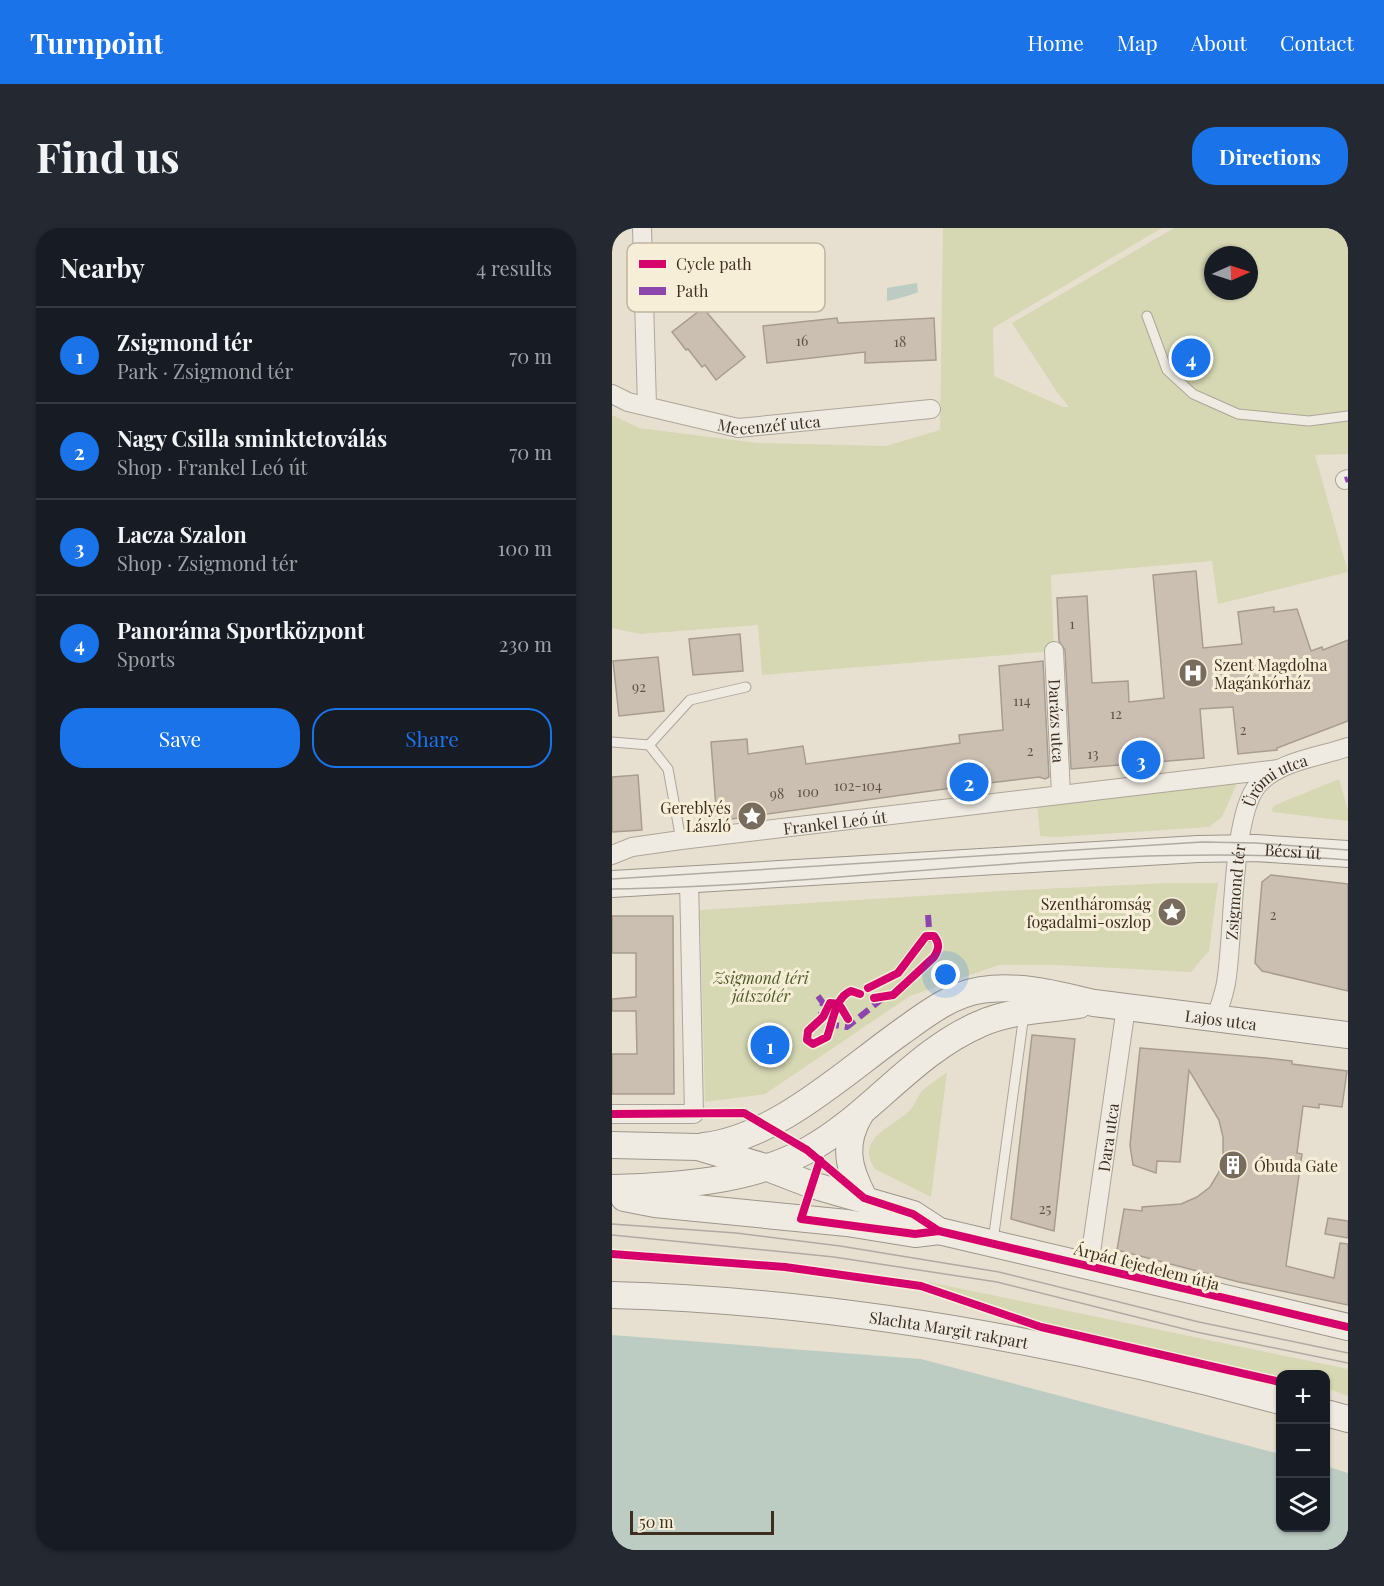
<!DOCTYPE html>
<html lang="en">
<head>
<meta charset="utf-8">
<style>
  :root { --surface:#171b24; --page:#242831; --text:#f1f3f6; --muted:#9ea1a6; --line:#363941; --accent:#1a73e8 }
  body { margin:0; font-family:"Playfair Display",serif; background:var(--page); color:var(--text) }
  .controls { position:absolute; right:18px; bottom:18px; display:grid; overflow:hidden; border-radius:12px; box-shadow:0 2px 4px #0004 }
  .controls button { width:54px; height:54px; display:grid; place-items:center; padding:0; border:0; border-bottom:2px solid var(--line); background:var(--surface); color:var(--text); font:30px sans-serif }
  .compass { position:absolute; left:592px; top:18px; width:54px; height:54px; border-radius:50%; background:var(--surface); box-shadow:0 2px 4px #0004; rotate:87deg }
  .scale { position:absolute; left:18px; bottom:15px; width:144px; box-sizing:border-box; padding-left:6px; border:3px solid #3d2e20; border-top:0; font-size:16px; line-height:21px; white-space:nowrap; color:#3d2e20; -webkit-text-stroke:4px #f7eed8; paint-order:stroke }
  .you { position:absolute; left:334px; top:747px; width:21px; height:21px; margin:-15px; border:4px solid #fff; border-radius:50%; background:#1a73e8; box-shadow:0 0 0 9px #1a73e833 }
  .badge { display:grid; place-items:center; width:39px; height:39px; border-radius:50%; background:var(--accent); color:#fff; font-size:20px; font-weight:700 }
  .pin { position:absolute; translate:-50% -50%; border:3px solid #fff; box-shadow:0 2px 6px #0006 }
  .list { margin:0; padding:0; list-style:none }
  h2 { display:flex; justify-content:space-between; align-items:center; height:78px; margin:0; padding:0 24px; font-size:26px }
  h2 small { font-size:20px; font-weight:400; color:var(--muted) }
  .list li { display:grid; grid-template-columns:39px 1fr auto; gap:18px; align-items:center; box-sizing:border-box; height:96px; padding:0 24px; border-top:2px solid var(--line) }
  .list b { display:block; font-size:22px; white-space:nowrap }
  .list p { margin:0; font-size:20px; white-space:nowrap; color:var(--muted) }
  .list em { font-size:20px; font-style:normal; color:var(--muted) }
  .actions { display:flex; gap:12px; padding:18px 24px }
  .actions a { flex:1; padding:14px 0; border:2px solid var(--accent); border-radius:24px; text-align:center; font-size:21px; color:var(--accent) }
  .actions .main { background:var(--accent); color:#fff }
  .icon { flex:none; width:33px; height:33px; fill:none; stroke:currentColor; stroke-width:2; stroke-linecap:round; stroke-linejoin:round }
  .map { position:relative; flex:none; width:736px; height:1322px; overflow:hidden; border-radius:24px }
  header { display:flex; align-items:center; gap:36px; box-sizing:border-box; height:84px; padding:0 30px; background:var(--accent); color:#fff }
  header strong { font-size:28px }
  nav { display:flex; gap:33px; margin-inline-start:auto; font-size:21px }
  .intro { display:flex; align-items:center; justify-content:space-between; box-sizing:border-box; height:144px; padding:0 36px }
  h1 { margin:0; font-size:42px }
  .button { padding:15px 27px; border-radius:24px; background:var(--accent); color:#fff; font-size:21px; font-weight:700 }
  main { display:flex; gap:36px; padding:0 36px }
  aside { flex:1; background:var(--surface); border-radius:24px; box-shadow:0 2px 4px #0004 }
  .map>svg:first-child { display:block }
  .green { fill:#d6d7b3; fill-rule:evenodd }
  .water { fill:#bcccc2 }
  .building { fill:#cbbfb2; stroke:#a89c90; stroke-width:1.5 }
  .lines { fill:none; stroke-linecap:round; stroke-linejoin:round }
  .lane-casing { stroke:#ada599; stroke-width:11 }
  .street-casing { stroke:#ada599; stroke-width:20 }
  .secondary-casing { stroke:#9c958a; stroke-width:28 }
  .lane { stroke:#efebe3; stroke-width:9 }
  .street { stroke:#efebe3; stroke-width:18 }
  .secondary { stroke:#efebe3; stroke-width:26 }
  .tram { stroke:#afaaa2; stroke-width:1.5 }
  .quiet { stroke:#8e44ad; stroke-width:6; stroke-dasharray:12 6; stroke-linecap:butt }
  .cycleway-casing { stroke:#f7eed8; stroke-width:11 }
  .cycleway { stroke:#d6006c; stroke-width:8 }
  .labels { text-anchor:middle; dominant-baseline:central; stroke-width:6; stroke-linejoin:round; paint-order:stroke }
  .number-label { font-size:14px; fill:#605244 }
  .street-label { font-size:16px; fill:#3d2e20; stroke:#f7eed8 }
  .poi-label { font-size:16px; fill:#3d2e20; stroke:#f7eed8; text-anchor:start }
  .park-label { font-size:16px; font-style:italic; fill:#4d5a26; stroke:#f7eed8 }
  .key { fill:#f7eed8; stroke:#bfb4a1; stroke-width:1.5 }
  .key-label { font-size:16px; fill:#3d2e20 }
</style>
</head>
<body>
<header>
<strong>Turnpoint</strong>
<nav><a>Home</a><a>Map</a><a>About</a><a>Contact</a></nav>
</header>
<div class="intro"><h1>Find us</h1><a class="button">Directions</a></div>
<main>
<aside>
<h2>Nearby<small>4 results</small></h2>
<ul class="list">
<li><span class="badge">1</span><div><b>Zsigmond tér</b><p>Park · Zsigmond tér</p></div><em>70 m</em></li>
<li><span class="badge">2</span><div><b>Nagy Csilla sminktetoválás</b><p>Shop · Frankel Leó út</p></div><em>70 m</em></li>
<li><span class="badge">3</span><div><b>Lacza Szalon</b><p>Shop · Zsigmond tér</p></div><em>100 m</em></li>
<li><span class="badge">4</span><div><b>Panoráma Sportközpont</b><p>Sports</p></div><em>230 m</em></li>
</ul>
<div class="actions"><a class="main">Save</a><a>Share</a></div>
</aside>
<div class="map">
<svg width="736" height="1322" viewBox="0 0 736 1322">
  <rect width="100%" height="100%" fill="#e7e0d1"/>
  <g class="green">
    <path d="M331,0H550L381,100L382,148L451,179H457L445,164L400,95L562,0H736V226L703,227L736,344L606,376L600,333L439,347L442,423L150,447L146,397L28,406L0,400V187L27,200L145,215L274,218L328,202ZM601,27H637V63H601Z"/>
    <path d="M627,551L610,589L597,599L444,609L428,608L425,576Z"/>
    <path d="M727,551L736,583V593L660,584L661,578Z"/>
    <path d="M557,655H606L597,723L579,744L444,737H387L298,768L153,866L93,874L88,682L388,663Z"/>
    <path d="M335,844L319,969L263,941C242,909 283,899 299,881C304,875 306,866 312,861C319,855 328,850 335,844Z"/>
    <path d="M307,1052L736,1141V1168L714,1160V1146H668V1150L432,1095Z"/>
  </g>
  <g class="water">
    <path d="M305,55L306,64C303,66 278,73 275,73V60Z"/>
    <path d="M0,1107L309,1131L668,1226V1300H714V1238L736,1245V1322H0Z"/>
  </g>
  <g class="building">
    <path d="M91,80L133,129L104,152L93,137L90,139L76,121L74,122L60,104Z"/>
    <path d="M225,90L226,95L322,90L324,132L253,135V124L155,135L151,98Z"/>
    <path d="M584,343L591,420L630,416L626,384L662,379V384L685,381L699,423L710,419L711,422L736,412V493L665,520V522L626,526L621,479L588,481L592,530L459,541L453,422L447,413L445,370L475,368L480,455L516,453L517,474L552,470L541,347Z"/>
    <path d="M128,406L131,443L81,447L77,411Z"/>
    <path d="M46,429L52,483L7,488L1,433Z"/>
    <path d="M431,433L437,549L433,551L427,549L361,557L105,593L99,514L135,511L136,526L191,518L194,536L348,515L347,507L391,502L387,438Z"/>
    <path d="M26,547L30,602L0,604V549Z"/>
    <path d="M659,647L736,656V763L650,743L643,735L650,654Z"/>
    <path d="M0,688H61L62,866H0V826H25L24,783H0V771L24,769V725H0Z"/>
    <path d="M420,807L463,811L442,1003L399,991Z"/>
    <path d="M528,820L654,830L680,833V836L735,843L730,879L707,876V880L691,878L685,925L690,926L674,1038L722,1050L728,1015L736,1016V1077L627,1054L505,1022L512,981L530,983V979L569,976L585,969L598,959L607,944L611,926V909L607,892L577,842L568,934L545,933L544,945L521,937L518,917Z"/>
    <path d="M716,990L736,993V1010L713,1006Z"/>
  </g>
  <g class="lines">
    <g class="lane-casing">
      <g id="lane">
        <path d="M535,88L555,142L581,166L626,186L697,193L736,188"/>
        <path d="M0,514L37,517L56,541L69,612"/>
        <path d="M37,517L78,472L134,459"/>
        <path d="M381,1013L412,786"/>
      </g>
    </g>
    <g class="street-casing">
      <g id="street">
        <path d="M30,0L35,178"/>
        <path id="s1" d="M0,166L16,174L126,200L319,181"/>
        <path d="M733,252L736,251"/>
        <path id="s2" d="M442,423L449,565"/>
        <path id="s3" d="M0,627L20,619L69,612L667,541"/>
        <path id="s4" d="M604,790C607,779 612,767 614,755C622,710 619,590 645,558C665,533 708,529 736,519"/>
        <path d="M0,886H82L77,652"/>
        <path id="s5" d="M477,1038L514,779"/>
      </g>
    </g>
    <g class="secondary-casing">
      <g id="secondary">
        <path id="s6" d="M0,656L586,621L643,620L736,626"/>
        <path d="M249,885C230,916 236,940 252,970"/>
        <path d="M0,917L86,919L153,939L200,957L301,986L327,1003L736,1099"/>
        <path id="s7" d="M92,918C163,910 232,845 288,805C313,787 338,767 369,762C407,756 445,766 482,775L736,807"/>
        <path d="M0,960C65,958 137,954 196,922C258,888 302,824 368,796C399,782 434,782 467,777"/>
        <path d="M12,970L43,976L235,995L303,1006L327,1003"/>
        <path id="s8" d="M0,1067C227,1073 450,1114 668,1173"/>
        <path d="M714,1185L736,1191"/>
      </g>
    </g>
    <use href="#lane" class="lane"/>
    <use href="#street" class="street"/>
    <use href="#secondary" class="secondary"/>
    <g class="tram">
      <path d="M0,651L590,614L644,615L736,622"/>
      <path d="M0,661C245,658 490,612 736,632"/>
      <path d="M0,996L124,1005L228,1018L387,1044L587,1094L736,1125"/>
      <path d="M0,1007L222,1029L385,1054L584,1104L736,1135"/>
    </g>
    <g class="quiet">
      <path d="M733,252L736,251"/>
      <path d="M316,687L318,714"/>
      <path d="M206,768L211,775L209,786"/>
      <path d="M215,796L235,799L270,771"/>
    </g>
    <g class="cycleway-casing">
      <g id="cycleway">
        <path d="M256,760L286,745L314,708H322C328,716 327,721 322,729L281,767L262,770"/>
        <path d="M236,791L227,776L218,775L211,789L196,803L195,812L201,816L215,809C221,794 223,769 239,763L248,766"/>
        <path d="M0,886L132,885L195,922L252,970L301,986L327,1003L736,1099"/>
        <path d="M208,932L189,991L303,1006L327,1003"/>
        <path d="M0,1026L173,1039L309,1058L429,1099L668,1154"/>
      </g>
    </g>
    <use href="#cycleway" class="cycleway"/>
  </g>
  <defs>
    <g id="hospital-disc" transform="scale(1.5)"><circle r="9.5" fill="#786c5e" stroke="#f7eed8"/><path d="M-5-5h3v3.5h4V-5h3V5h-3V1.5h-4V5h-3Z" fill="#fff"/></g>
    <g id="sight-disc" transform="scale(1.5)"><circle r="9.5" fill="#786c5e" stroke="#f7eed8"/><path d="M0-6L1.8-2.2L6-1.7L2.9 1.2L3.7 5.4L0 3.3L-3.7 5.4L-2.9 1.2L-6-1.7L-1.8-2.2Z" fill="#fff"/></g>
    <g id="building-disc" transform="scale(1.5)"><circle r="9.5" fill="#786c5e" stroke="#f7eed8"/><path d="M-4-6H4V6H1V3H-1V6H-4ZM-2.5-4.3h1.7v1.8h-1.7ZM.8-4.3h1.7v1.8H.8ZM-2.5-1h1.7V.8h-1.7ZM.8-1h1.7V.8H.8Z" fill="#fff"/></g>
  </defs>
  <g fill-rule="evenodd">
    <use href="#hospital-disc" x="581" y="445"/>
    <use href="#sight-disc" x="140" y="588"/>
    <use href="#sight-disc" x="560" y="684"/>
    <use href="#building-disc" x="621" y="937"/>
  </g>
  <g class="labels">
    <g class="number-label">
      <text x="190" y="112">16</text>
      <text x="288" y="113">18</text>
      <text x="460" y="395">1</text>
      <text x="27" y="458">92</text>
      <text x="410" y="472">114</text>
      <text x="504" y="485">12</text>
      <text x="631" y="501">2</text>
      <text x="418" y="522">2</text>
      <text x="481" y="525">13</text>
      <text x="246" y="557">102-104</text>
      <text x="196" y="563">100</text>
      <text x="165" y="565">98</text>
      <text x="661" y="686">2</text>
      <text x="433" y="980">25</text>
    </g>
    <g class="street-label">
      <text stroke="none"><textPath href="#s1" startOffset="162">Mecenzéf utca</textPath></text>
      <text stroke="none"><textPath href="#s2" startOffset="70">Darázs utca</textPath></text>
      <text stroke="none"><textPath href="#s4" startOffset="255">Ürömi utca</textPath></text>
      <text stroke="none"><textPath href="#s3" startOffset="226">Frankel Leó út</textPath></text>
      <text stroke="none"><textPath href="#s6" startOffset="682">Bécsi út</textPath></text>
      <text stroke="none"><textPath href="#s4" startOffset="128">Zsigmond tér</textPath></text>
      <text stroke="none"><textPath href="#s7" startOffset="564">Lajos utca</textPath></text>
      <text stroke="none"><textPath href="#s5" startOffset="130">Dara utca</textPath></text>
      <text transform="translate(535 1038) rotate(14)">Árpád fejedelem útja</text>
      <text stroke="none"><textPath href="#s8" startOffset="339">Slachta Margit rakpart</textPath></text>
    </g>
    <g class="poi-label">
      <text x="602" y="436">Szent Magdolna<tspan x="602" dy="18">Magánkórház</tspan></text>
      <text x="119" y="579" text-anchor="end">Gereblyés<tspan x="119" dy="18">László</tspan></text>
      <text x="539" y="675" text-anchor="end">Szentháromság<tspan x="539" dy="18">fogadalmi-oszlop</tspan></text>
      <text x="642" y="937">Óbuda Gate</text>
    </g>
    <g class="park-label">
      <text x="149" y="749">Zsigmond téri<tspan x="149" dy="18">játszótér</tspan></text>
    </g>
  </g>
  <rect x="15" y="15" width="198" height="69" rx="9" class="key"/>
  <rect x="27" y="32" width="27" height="8" fill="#d6006c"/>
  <rect x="27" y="59" width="27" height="8" fill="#8e44ad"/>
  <g class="key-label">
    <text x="64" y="42">Cycle path</text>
    <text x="64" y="69">Path</text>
  </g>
</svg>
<div class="controls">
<button>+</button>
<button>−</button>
<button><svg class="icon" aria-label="layers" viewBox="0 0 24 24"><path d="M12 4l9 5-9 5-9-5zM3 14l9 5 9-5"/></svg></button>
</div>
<svg class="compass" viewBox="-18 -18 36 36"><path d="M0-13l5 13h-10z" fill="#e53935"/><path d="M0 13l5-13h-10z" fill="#9ea1a6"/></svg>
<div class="scale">50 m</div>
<div class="you"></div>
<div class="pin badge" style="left:158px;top:817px">1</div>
<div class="pin badge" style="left:357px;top:554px">2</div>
<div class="pin badge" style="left:529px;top:532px">3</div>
<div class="pin badge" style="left:579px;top:130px">4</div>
</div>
</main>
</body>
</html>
